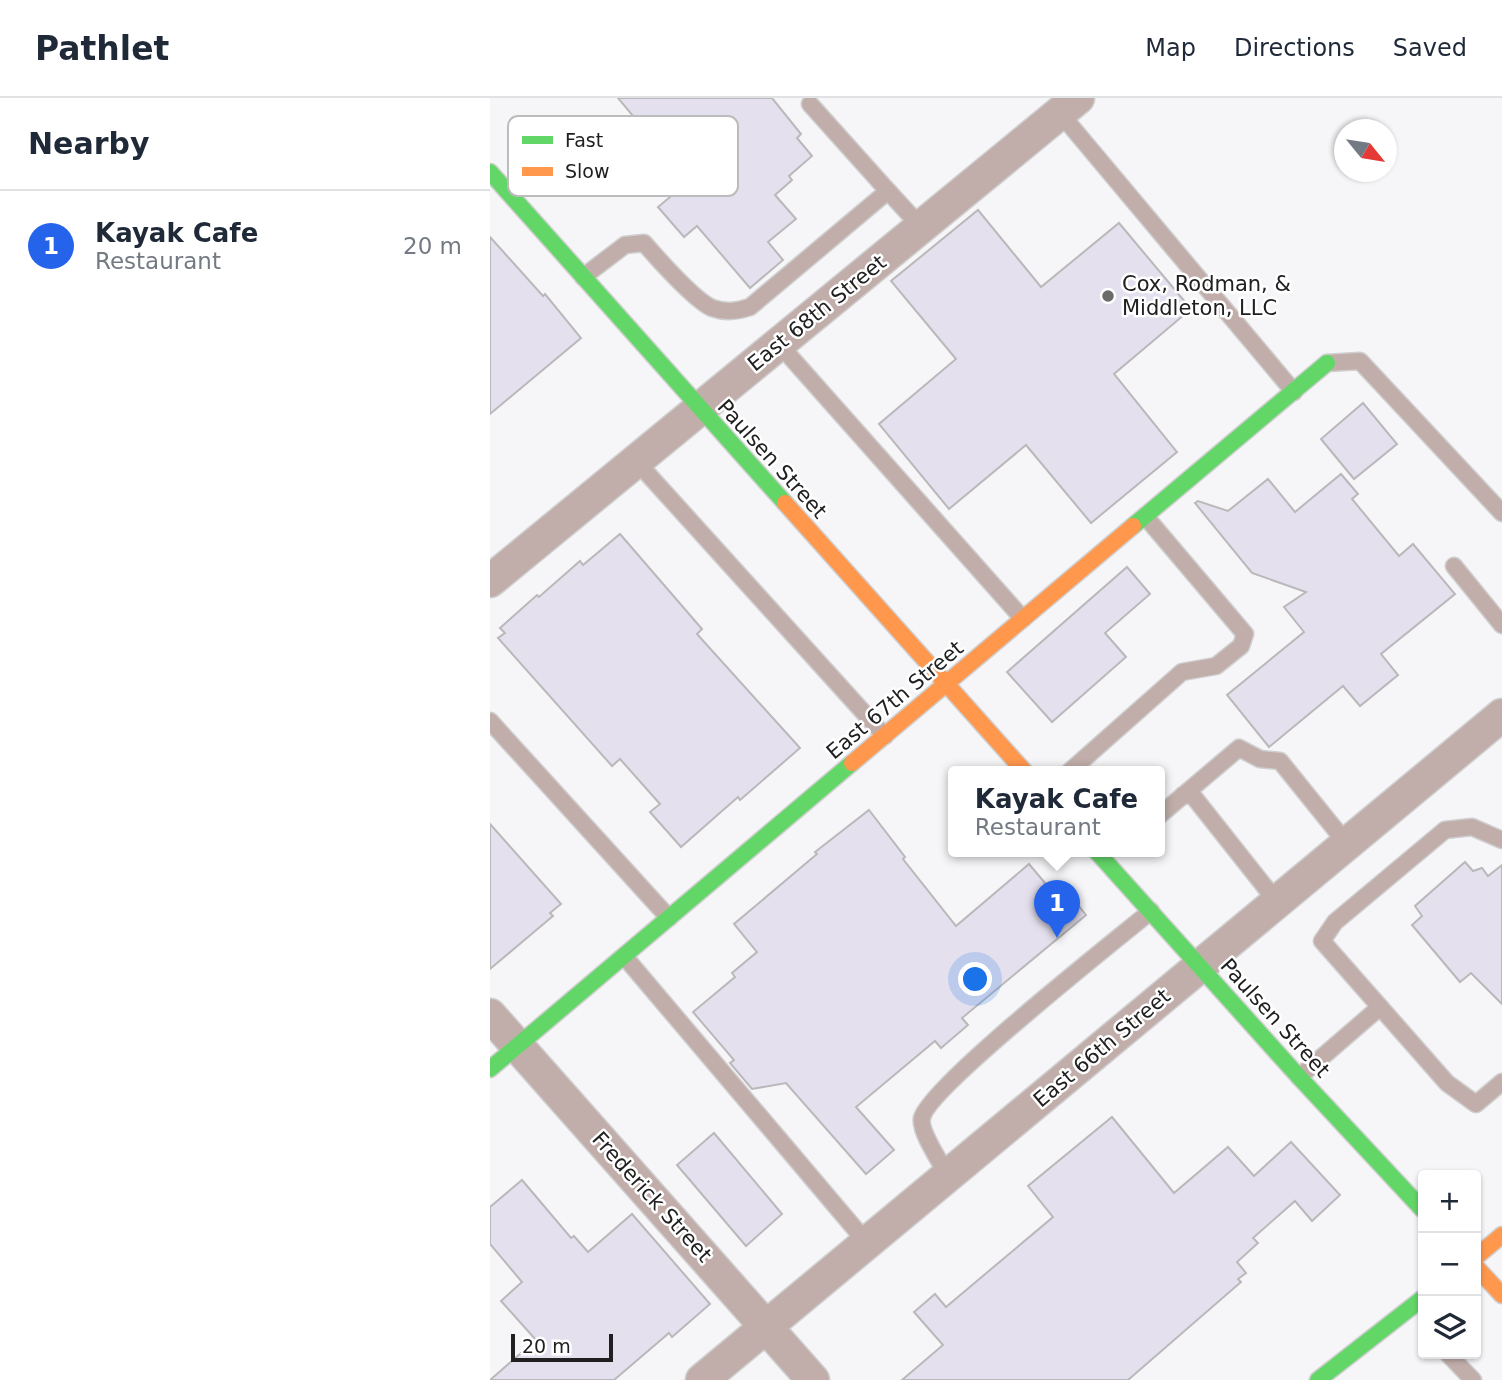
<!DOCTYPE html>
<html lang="en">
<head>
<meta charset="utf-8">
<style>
  :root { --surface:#fff; --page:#f6f6f7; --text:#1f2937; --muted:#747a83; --line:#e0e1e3; --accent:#2563eb }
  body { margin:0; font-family:"DejaVu Sans",sans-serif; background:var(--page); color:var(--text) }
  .controls { position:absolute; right:21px; bottom:21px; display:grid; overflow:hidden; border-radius:7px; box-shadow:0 2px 5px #0004 }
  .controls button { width:63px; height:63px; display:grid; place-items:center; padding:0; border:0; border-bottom:2px solid var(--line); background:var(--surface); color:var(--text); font:35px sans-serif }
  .compass { position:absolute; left:844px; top:21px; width:63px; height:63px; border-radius:50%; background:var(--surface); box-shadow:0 2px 5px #0004; rotate:120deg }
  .scale { position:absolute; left:21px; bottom:18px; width:102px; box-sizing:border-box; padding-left:7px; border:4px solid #202021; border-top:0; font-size:19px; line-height:24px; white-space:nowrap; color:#202021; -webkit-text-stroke:5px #fff; paint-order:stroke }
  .you { position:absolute; left:486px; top:882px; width:24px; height:24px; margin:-18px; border:5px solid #fff; border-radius:50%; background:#1a73e8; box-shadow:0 0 0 10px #1a73e833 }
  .badge { display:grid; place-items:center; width:46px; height:46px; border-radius:50%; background:var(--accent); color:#fff; font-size:23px; font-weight:700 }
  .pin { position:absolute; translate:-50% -58px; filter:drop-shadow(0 2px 4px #0008) }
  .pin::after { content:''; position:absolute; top:37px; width:24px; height:21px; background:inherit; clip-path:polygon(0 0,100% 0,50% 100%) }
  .popup { position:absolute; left:458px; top:668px; width:217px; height:91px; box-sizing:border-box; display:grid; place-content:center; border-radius:7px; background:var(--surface); filter:drop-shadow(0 2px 5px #0005); font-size:23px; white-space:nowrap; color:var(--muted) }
  .popup b { font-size:26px; color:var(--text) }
  .popup::after { content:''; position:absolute; left:50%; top:100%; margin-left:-14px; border:14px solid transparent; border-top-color:var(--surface) }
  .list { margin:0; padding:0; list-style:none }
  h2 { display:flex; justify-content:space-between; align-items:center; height:91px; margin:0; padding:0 28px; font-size:30px }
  h2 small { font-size:23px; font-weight:400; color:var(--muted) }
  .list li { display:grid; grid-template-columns:46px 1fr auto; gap:21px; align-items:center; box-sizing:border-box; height:112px; padding:0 28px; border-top:2px solid var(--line) }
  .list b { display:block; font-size:26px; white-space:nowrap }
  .list p { margin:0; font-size:23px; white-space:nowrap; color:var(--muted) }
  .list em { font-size:23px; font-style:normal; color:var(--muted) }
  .icon { flex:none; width:38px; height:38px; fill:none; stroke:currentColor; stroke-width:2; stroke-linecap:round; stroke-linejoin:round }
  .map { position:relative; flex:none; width:1012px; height:1282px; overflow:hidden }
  header { display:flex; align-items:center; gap:42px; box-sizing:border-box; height:98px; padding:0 35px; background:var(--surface); border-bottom:2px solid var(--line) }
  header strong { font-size:33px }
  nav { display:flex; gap:38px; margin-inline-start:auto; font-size:24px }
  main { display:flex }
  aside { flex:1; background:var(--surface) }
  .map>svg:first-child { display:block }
  .building { fill:#e5e0ee; stroke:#bab8ba; stroke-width:2 }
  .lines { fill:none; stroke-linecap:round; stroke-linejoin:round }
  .lane-casing { stroke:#cfcfd0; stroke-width:19 }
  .street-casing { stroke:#cfcfd0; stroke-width:35 }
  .fast-casing { stroke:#cfcfd0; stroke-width:19 }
  .slow-casing { stroke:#cfcfd0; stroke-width:19 }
  .lane { stroke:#c1aeaa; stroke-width:16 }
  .street { stroke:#c1aeaa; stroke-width:32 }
  .fast { stroke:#63d668; stroke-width:16 }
  .slow { stroke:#ff974d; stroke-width:16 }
  .poi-dot { fill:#6b6b6c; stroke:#fff; stroke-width:2.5 }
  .labels { text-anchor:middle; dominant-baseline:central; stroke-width:5; stroke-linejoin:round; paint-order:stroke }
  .poi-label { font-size:21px; fill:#202021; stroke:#fff; text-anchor:start }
  .street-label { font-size:21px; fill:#202021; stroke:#fff }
  .key { fill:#fff; stroke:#bcbcbc; stroke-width:2 }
  .key-label { font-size:19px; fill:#202021 }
</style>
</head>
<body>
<header>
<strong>Pathlet</strong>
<nav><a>Map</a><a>Directions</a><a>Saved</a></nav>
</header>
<main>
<aside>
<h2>Nearby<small></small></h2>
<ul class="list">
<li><span class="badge">1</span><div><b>Kayak Cafe</b><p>Restaurant</p></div><em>20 m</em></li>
</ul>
</aside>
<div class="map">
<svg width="1012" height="1282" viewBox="0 0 1012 1282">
  <rect width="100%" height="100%" fill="#f6f5f7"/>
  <g class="building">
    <path d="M128,0H282L311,36L307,40L322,58L299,78L302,82L285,97L306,121L278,144L293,162L260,190L207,128L194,139L168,109L198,84Z"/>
    <path d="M488,112L551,189L629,125L701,211L624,276L687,354L601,425L536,347L459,411L389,326L466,261L401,183Z"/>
    <path d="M0,139L53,198L55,196L91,240L0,316Z"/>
    <path d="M873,305L907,346L864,381L831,341Z"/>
    <path d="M851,376L868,396L862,401L909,458L923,446L965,496L891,556L908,577L870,608L853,588L779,649L737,597L814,534L794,509L816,494L762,475L705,405L708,403L738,413L778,381L805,414Z"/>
    <path d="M130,436L212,531L207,536L310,650L250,702L248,699L191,749L160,714L170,706L130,661L122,668L8,540L15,535L10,530L47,497L49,499L90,463L93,467Z"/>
    <path d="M637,469L660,496L615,535L636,559L562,624L517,574Z"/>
    <path d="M379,712L415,759L413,761L466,828L539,766L571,804L580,797L596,817L472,920L478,927L451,950L445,943L366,1009L404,1052L376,1076L296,985L262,991L240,965L244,962L203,914L245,879L242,875L267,854L244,826L327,756L325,754Z"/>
    <path d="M0,726L71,806L60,815L63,818L0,871Z"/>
    <path d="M975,764L983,773L992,770L998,778L1012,767V906L981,875L970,884L922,827L932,818L925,808Z"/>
    <path d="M622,1019L684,1095L738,1049L764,1078L801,1044L850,1097L822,1123L805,1103L763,1140L768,1145L747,1164L756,1175L748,1181L751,1184L638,1282H412L453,1247L424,1214L445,1196L456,1209L563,1119L538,1088Z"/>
    <path d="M224,1035L292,1116L256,1148L187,1067Z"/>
    <path d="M32,1082L81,1140L84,1138L98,1154L142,1116L220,1206L182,1239L179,1235L124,1282H0L46,1242L11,1203L32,1184L0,1146V1109Z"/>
  </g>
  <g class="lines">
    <g class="lane-casing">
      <g id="lane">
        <path d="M320,6L398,93"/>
        <path d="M570,15L804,294"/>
        <path d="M93,179L135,147L154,145C168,161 204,202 222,210C236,215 247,213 260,209L398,93L431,129"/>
        <path d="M289,246L533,521"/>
        <path d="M837,265L870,263L1012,415"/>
        <path d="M147,364L395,638"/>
        <path d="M964,468L1012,527"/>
        <path d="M0,623L179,820"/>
        <path d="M579,674L692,574L726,568L751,548L755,536L655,418"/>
        <path d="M693,697L703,698L787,804"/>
        <path d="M670,717L749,650L770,661L790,663L857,746"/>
        <path d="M1012,742L982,729L955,732L845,824L832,843L957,985L986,1006L1012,984"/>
        <path d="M134,858L377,1145"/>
        <path d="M809,979L890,909"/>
        <path d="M458,1078C451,1065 429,1033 432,1020C438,990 626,842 661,813"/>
        <path d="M958,1256L983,1282"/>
      </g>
    </g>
    <g class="street-casing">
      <g id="street">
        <path d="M0,483L588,0"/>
        <path d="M0,917L323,1282"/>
        <path d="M212,1282L1012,617"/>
      </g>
    </g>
    <g class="fast-casing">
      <g id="fast">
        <path d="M0,74L295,405"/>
        <path d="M643,428L837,265"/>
        <path d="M607,754L809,979L933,1112"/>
        <path d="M0,971L362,665"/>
        <path d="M828,1282L933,1200"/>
      </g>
    </g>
    <g class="slow-casing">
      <g id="slow">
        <path d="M295,405L535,674"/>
        <path d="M362,665L643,428"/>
        <path d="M986,1159L1012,1137"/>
        <path d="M986,1169L1012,1197"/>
      </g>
    </g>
    <use href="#lane" class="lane"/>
    <use href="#street" class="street"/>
    <use href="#fast" class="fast"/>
    <use href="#slow" class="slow"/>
  </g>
  <circle class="poi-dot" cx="618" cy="198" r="7"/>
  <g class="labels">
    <g class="poi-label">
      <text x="632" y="186">Cox, Rodman, &amp;<tspan x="632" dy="24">Middleton, LLC</tspan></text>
    </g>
    <g class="street-label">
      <text transform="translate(327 215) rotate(-39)">East 68th Street</text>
      <text transform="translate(282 361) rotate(48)">Paulsen Street</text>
      <text transform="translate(405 602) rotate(-40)">East 67th Street</text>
      <text transform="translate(785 920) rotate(48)">Paulsen Street</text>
      <text transform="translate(612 950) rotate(-40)">East 66th Street</text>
      <text transform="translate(162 1099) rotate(48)">Frederick Street</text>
    </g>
  </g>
  <rect x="18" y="18" width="230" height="80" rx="10" class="key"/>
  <rect x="32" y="38" width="31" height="8" fill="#63d668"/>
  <rect x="32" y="69" width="31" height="9" fill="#ff974d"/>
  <g class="key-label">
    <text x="75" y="49">Fast</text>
    <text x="75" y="80">Slow</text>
  </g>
</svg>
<div class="controls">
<button>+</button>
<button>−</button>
<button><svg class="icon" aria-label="layers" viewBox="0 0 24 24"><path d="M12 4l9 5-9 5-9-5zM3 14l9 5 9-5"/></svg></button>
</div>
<svg class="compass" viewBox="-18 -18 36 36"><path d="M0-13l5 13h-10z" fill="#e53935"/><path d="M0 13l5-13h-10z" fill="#747a83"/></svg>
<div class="scale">20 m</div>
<div class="you"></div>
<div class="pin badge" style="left:567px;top:840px">1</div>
<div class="popup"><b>Kayak Cafe</b>Restaurant</div>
</div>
</main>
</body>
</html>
